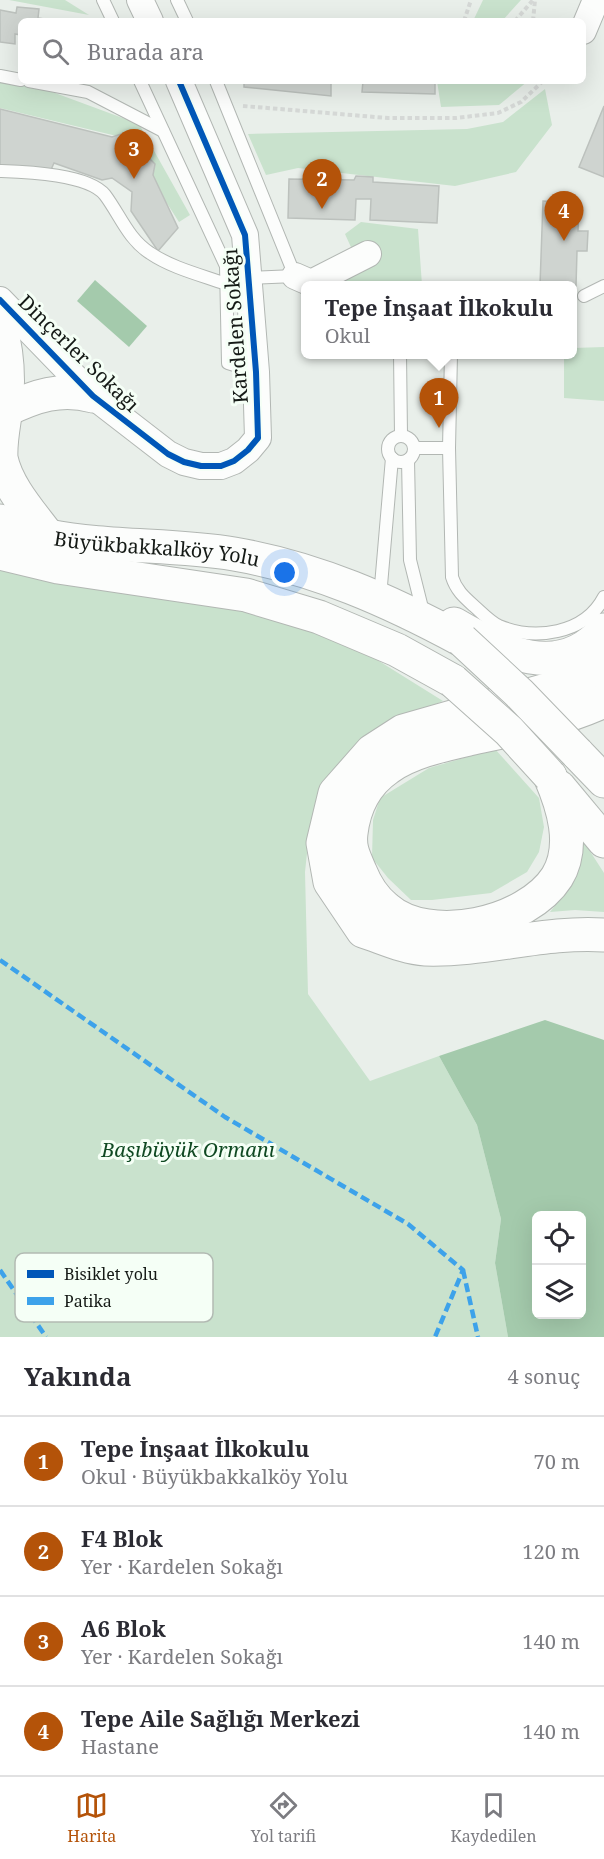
<!DOCTYPE html>
<html lang="tr">
<head>
<meta charset="utf-8">
<style>
  :root { --surface:#fff; --page:#f7f7f7; --text:#2b2b33; --muted:#7c7c81; --line:#e1e1e2; --accent:#b45309 }
  body { margin:0; font-family:"Noto Serif",serif; background:var(--page); color:var(--text) }
  .controls { position:absolute; right:18px; bottom:18px; display:grid; overflow:hidden; border-radius:9px; box-shadow:0 6px 24px #0002 }
  .controls button { width:54px; height:54px; display:grid; place-items:center; padding:0; border:0; border-bottom:2px solid var(--line); background:var(--surface); color:var(--text); font:30px sans-serif }
  .you { position:absolute; left:285px; top:573px; width:21px; height:21px; margin:-15px; border:4px solid #fff; border-radius:50%; background:#1a73e8; box-shadow:0 0 0 9px #1a73e833 }
  .badge { display:grid; place-items:center; width:39px; height:39px; border-radius:50%; background:var(--accent); color:#fff; font-size:20px; font-weight:700 }
  .pin { position:absolute; translate:-50% -50px; filter:drop-shadow(0 2px 3px #0008) }
  .pin::after { content:''; position:absolute; top:32px; width:21px; height:18px; background:inherit; clip-path:polygon(0 0,100% 0,50% 100%) }
  .popup { position:absolute; left:301px; top:281px; width:276px; height:78px; box-sizing:border-box; display:grid; place-content:center; border-radius:9px; background:var(--surface); filter:drop-shadow(0 2px 4px #0005); font-size:20px; white-space:nowrap; color:var(--muted) }
  .popup b { font-size:22px; color:var(--text) }
  .popup::after { content:''; position:absolute; left:50%; top:100%; margin-left:-12px; border:12px solid transparent; border-top-color:var(--surface) }
  .list { margin:0; padding:0; list-style:none }
  h2 { display:flex; justify-content:space-between; align-items:center; height:78px; margin:0; padding:0 24px; font-size:26px }
  h2 small { font-size:20px; font-weight:400; color:var(--muted) }
  .list li { display:grid; grid-template-columns:39px 1fr auto; gap:18px; align-items:center; box-sizing:border-box; height:90px; padding:0 24px; border-top:2px solid var(--line) }
  .list b { display:block; font-size:22px; white-space:nowrap }
  .list p { margin:0; font-size:20px; white-space:nowrap; color:var(--muted) }
  .list em { font-size:20px; font-style:normal; color:var(--muted) }
  .icon { flex:none; width:33px; height:33px; fill:none; stroke:currentColor; stroke-width:2; stroke-linecap:round; stroke-linejoin:round }
  .map { position:relative; flex:none; width:604px; height:1337px; overflow:hidden }
  .search { position:absolute; background:var(--surface); box-shadow:0 6px 24px #0002; left:18px; right:18px; top:18px; height:66px; display:flex; align-items:center; gap:15px; box-sizing:border-box; padding:0 21px; border-radius:9px; color:var(--muted); font-size:22px }
  .sheet { height:438px; background:var(--surface) }
  nav { display:flex; justify-content:space-around; align-items:center; box-sizing:border-box; height:84px; border-top:2px solid var(--line); background:var(--surface); font-size:16px; color:var(--muted) }
  nav a { display:grid; justify-items:center; gap:3px }
  nav .on { color:var(--accent) }
  .map>svg:first-child { display:block }
  .green { fill:#c9e2cd }
  .water { fill:#a4caac; fill-rule:evenodd }
  .building { fill:#cfd4d0; stroke:#bcc1bd; stroke-width:1.5 }
  .lines { fill:none; stroke-linecap:round; stroke-linejoin:round }
  .service-casing { stroke:#b2b7b3; stroke-width:14 }
  .minor-casing { stroke:#b2b7b3; stroke-width:28 }
  .trunk-casing { stroke:#b2b7b3; stroke-width:35 }
  .path { stroke:#d5d8d6; stroke-width:4; stroke-dasharray:4.5 3; stroke-linecap:butt }
  .service { stroke:#fcfdfc; stroke-width:12 }
  .minor { stroke:#fcfdfc; stroke-width:26 }
  .trunk { stroke:#fcfdfc; stroke-width:33 }
  .trunk-bridge-casing { stroke:#b2b7b3; stroke-width:35; stroke-linecap:butt }
  .trunk-bridge { stroke:#fcfdfc; stroke-width:33 }
  .quiet { stroke:#3da2ea; stroke-width:4.5; stroke-dasharray:9 4.5; stroke-linecap:butt }
  .cycleway-casing { stroke:#f5fff6; stroke-width:10 }
  .cycleway { stroke:#0057b8; stroke-width:6 }
  .labels { text-anchor:middle; dominant-baseline:central; stroke-width:6; stroke-linejoin:round; paint-order:stroke }
  .street-label { font-size:20px; fill:#151a16; stroke:#f5fff6 }
  .park-label { font-size:20px; font-style:italic; fill:#0f4922; stroke:#f5fff6 }
  .key { fill:#f5fff6; stroke:#b2bab3; stroke-width:1.5 }
  .key-label { font-size:16px; fill:#151a16 }
</style>
</head>
<body>
<div class="map">
<svg width="604" height="1337" viewBox="0 0 604 1337">
  <rect width="100%" height="100%" fill="#e9efea"/>
  <g class="green">
    <path d="M9,0H65L89,15Z"/>
    <path d="M483,0H521L502,21H473Z"/>
    <path d="M437,81H528L499,105L441,107Z"/>
    <path d="M0,83H28L139,124L190,215L179,222L125,138L0,108Z"/>
    <path d="M545,89L552,125L516,172L455,186L298,168L266,175L248,134L467,129L503,122Z"/>
    <path d="M361,222L418,229L422,285L316,286L355,256L345,234Z"/>
    <path d="M604,347V401L564,398V355L572,354L573,348Z"/>
    <path d="M0,554L206,593L342,638L443,701L378,728L334,772L310,825L305,872L308,994L370,1081L439,1056L477,1125L501,1219L495,1263L508,1337H0Z"/>
    <path d="M495,749L539,798L544,827L539,852L527,872L491,893L432,900H411L388,878L372,858L373,820L380,798L429,768Z"/>
    <path d="M577,831L604,873V912L575,910L550,912C576,881 578,871 577,831Z"/>
  </g>
  <g class="water">
    <path d="M95,280L147,326L129,347L77,301Z"/>
    <path d="M545,1020L604,1040V1337H508L495,1263L501,1219L477,1125L439,1056ZM536,1216H582V1314H536Z"/>
  </g>
  <g class="building">
    <path d="M17,7L39,9L38,18L57,21H21V35L15,34V44L0,42V10L16,13Z"/>
    <path d="M244,81H331V96L244,87Z"/>
    <path d="M363,81H435V94L362,92Z"/>
    <path d="M604,106V177L579,167Z"/>
    <path d="M0,109L112,137L124,133L155,164L153,175L178,228L158,251L131,211L132,192L112,178L102,180L54,163L50,172L0,166Z"/>
    <path d="M356,176L373,177V182L439,186L437,223L370,220L371,199H356L355,220L288,218L289,179L354,180Z"/>
    <path d="M543,201L579,203L578,231H588L587,251H577L576,286L540,285Z"/>
  </g>
  <g class="lines">
    <g class="service-casing">
      <g id="service">
        <path d="M103,0L113,21"/>
        <path d="M177,0L187,21"/>
        <path d="M0,76L21,80"/>
        <path d="M29,81L88,92L163,131"/>
        <path d="M140,81L226,266L228,363L256,372"/>
        <path d="M216,81L295,276L249,278"/>
        <path d="M0,171C26,172 88,174 105,195C120,215 128,239 150,253C172,268 201,275 226,284"/>
        <path d="M584,296L604,286"/>
        <path d="M400,354L401,435"/>
        <path d="M451,354L449,448L452,577C456,590 464,597 474,606C481,612 490,622 499,626C535,641 585,634 604,597"/>
        <circle cx="401" cy="449" r="13"/>
        <path d="M414,448H449"/>
        <path d="M408,460L410,560L423,612"/>
        <path d="M380,597L392,458"/>
      </g>
    </g>
    <g class="minor-casing">
      <g id="minor">
        <path d="M140,0L150,21"/>
        <path d="M583,31L596,0"/>
        <path d="M295,276L311,283L368,254"/>
        <path d="M0,300L93,396L168,454L184,462L201,466H221L234,461L248,450L258,438L256,372L245,235L179,81"/>
      </g>
    </g>
    <g class="trunk-casing">
      <g id="trunk">
        <path d="M0,326C8,353 9,380 6,408C4,424 0,441 1,458C7,487 31,513 48,536"/>
        <path d="M6,410C35,396 61,387 93,396"/>
        <path id="s1" d="M0,521C16,526 32,532 48,536C109,548 173,544 234,554C316,568 390,601 462,640"/>
        <path d="M0,553L58,567L246,595L319,617L397,650L453,681"/>
        <path d="M454,624C501,652 560,682 604,630"/>
        <path d="M604,666L585,679L403,731L372,751L335,793L323,843L330,882L363,931C382,937 405,948 425,949C485,951 545,931 604,935"/>
        <path d="M577,753L604,781"/>
        <path d="M550,776C563,806 576,846 557,877C527,924 429,946 386,908C373,898 366,886 360,871C354,857 349,848 351,833C354,807 366,783 388,768C410,752 443,745 469,739C515,729 561,721 604,701"/>
        <path d="M559,787L604,841"/>
      </g>
    </g>
    <g class="path">
      <path d="M464,21L471,0"/>
      <path d="M515,21L533,0"/>
      <path d="M533,21L535,0"/>
      <path d="M243,106L388,118H456L498,113L521,102L543,81"/>
    </g>
    <use href="#service" class="service"/>
    <use href="#minor" class="minor"/>
    <use href="#trunk" class="trunk"/>
    <g class="trunk-bridge-casing">
      <g id="trunk-bridge">
        <path d="M462,640L519,693L577,753"/>
        <path d="M453,681L509,731L550,776"/>
      </g>
    </g>
    <use href="#trunk-bridge" class="trunk-bridge"/>
    <g class="quiet">
      <path d="M0,960L225,1117L408,1224L463,1270L435,1337"/>
      <path d="M0,1270L46,1337"/>
      <path d="M463,1270L478,1337"/>
    </g>
    <g class="cycleway-casing">
      <path id="cycleway" d="M0,300L93,396L168,454L184,462L201,466H221L234,461L248,450L258,438L256,372L245,235L179,81"/>
    </g>
    <use href="#cycleway" class="cycleway"/>
  </g>
  <g class="labels">
    <g class="street-label">
      <text transform="translate(235 326) rotate(-94)">Kardelen Sokağı</text>
      <text transform="translate(79 353) rotate(44)">Dinçerler Sokağı</text>
      <text stroke="none"><textPath href="#s1" startOffset="160">Büyükbakkalköy Yolu</textPath></text>
    </g>
    <g class="park-label">
      <text x="188" y="1149">Başıbüyük Ormanı</text>
    </g>
  </g>
  <rect x="15" y="1253" width="198" height="69" rx="9" class="key"/>
  <rect x="27" y="1270" width="27" height="8" fill="#0057b8"/>
  <rect x="27" y="1297" width="27" height="8" fill="#3da2ea"/>
  <g class="key-label">
    <text x="64" y="1280">Bisiklet yolu</text>
    <text x="64" y="1307">Patika</text>
  </g>
</svg>
<div class="controls">
<button><svg class="icon" aria-label="locate" viewBox="0 0 24 24"><circle cx="12" cy="12" r="6"/><path d="M12 2v4M12 18v4M2 12h4M18 12h4"/></svg></button>
<button><svg class="icon" aria-label="layers" viewBox="0 0 24 24"><path d="M12 4l9 5-9 5-9-5zM3 14l9 5 9-5"/></svg></button>
</div>
<div class="you"></div>
<div class="pin badge" style="left:439px;top:428px">1</div>
<div class="popup"><b>Tepe İnşaat İlkokulu</b>Okul</div>
<div class="pin badge" style="left:322px;top:209px">2</div>
<div class="pin badge" style="left:134px;top:179px">3</div>
<div class="pin badge" style="left:564px;top:241px">4</div>
<div class="search"><svg class="icon" aria-label="search" viewBox="0 0 24 24"><circle cx="10" cy="10" r="6"/><path d="M15 15l6 6"/></svg>Burada ara</div>
</div>
<section class="sheet">
<h2>Yakında<small>4 sonuç</small></h2>
<ul class="list">
<li><span class="badge">1</span><div><b>Tepe İnşaat İlkokulu</b><p>Okul · Büyükbakkalköy Yolu</p></div><em>70 m</em></li>
<li><span class="badge">2</span><div><b>F4 Blok</b><p>Yer · Kardelen Sokağı</p></div><em>120 m</em></li>
<li><span class="badge">3</span><div><b>A6 Blok</b><p>Yer · Kardelen Sokağı</p></div><em>140 m</em></li>
<li><span class="badge">4</span><div><b>Tepe Aile Sağlığı Merkezi</b><p>Hastane</p></div><em>140 m</em></li>
</ul>
</section>
<nav>
<a class="on"><svg class="icon" aria-label="map" viewBox="0 0 24 24"><path d="M3 6l6-2 6 2 6-2v14l-6 2-6-2-6 2zM9 4v14M15 6v14"/></svg>Harita</a>
<a><svg class="icon" aria-label="directions" viewBox="0 0 24 24"><path d="M12 3l9 9-9 9-9-9zM9 14v-3h6M13 9l2 2-2 2"/></svg>Yol tarifi</a>
<a><svg class="icon" aria-label="saved" viewBox="0 0 24 24"><path d="M7 4h10v16l-5-4-5 4z"/></svg>Kaydedilen</a>
</nav>
</body>
</html>
